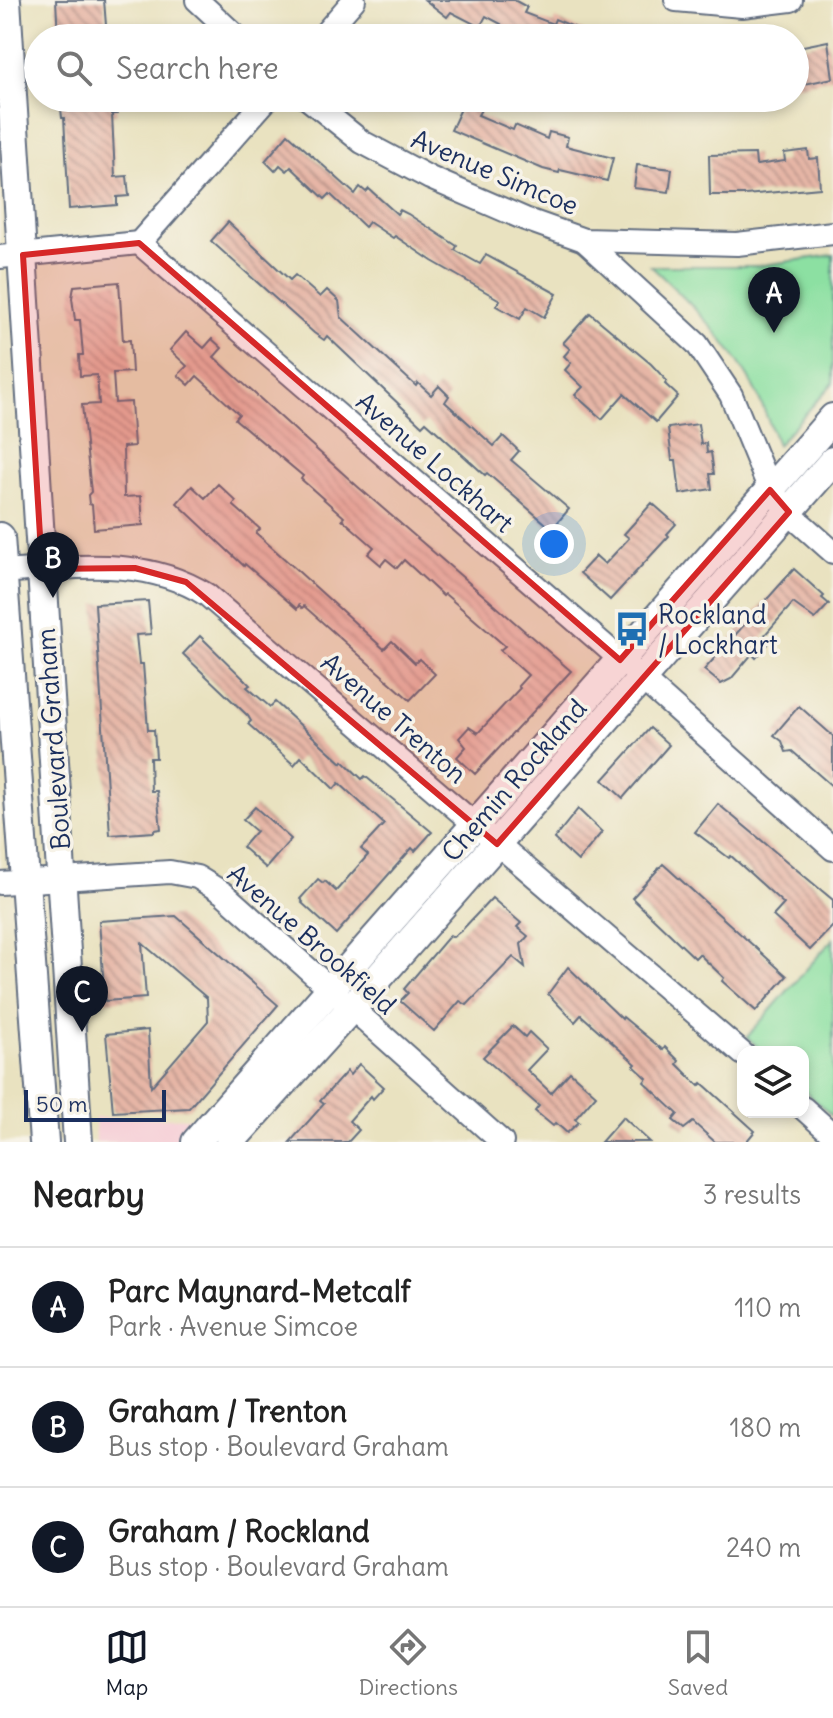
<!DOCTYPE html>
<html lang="en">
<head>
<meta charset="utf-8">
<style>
  :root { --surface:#fff; --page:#f6f6f6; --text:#222; --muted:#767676; --line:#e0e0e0; --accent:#111827 }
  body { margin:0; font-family:Delius,sans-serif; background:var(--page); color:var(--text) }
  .controls { position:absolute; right:24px; bottom:24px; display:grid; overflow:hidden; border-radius:16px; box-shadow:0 4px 12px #0003 }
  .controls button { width:72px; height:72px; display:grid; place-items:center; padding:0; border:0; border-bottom:2px solid var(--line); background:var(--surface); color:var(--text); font:40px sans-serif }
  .scale { position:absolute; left:24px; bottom:20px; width:142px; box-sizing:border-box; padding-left:8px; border:4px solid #1b2f5e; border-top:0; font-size:22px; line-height:28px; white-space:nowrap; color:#1b2f5e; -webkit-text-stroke:6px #f7f3e8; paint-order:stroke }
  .you { position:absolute; left:554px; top:544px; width:28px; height:28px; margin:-20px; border:6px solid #fff; border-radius:50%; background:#1a73e8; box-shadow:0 0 0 12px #1a73e833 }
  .badge { display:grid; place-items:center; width:52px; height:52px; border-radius:50%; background:var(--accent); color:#fff; font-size:26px; font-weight:700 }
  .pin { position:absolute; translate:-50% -66px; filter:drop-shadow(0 2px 4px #0008) }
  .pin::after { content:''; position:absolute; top:42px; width:28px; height:24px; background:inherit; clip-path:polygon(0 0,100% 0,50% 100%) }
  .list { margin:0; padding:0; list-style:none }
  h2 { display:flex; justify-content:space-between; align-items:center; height:104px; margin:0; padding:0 32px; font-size:34px }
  h2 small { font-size:26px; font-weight:400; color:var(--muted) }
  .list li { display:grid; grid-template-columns:52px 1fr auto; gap:24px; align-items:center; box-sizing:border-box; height:120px; padding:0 32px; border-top:2px solid var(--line) }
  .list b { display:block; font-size:30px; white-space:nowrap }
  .list p { margin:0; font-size:26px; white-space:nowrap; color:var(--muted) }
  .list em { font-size:26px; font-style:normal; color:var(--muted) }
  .icon { flex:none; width:44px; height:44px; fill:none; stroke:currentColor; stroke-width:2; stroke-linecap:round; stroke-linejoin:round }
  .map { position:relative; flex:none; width:833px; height:1142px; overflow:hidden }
  .search { position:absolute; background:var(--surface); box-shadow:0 4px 12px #0003; left:24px; right:24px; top:24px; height:88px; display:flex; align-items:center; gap:20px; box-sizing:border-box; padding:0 28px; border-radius:44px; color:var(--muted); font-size:30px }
  .sheet { height:464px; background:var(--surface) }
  nav { display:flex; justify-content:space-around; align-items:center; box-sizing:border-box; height:112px; border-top:2px solid var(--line); background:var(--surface); font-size:22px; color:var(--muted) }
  nav a { display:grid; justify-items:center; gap:4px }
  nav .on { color:var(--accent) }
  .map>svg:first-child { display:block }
  .built { fill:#f6cfd7 }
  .park { fill:#8ce0a2; stroke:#548880; stroke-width:2 }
  .building { fill:url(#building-back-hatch) }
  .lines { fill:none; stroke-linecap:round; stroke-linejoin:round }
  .minor-casing { stroke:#636e80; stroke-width:26 }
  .tertiary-casing { stroke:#636e80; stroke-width:32 }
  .minor { stroke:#fff; stroke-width:22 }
  .tertiary { stroke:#fff; stroke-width:28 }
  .marked { fill:#d62828; fill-opacity:0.2; stroke:#d62828; stroke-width:6; stroke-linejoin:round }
  .labels { text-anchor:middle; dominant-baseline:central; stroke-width:7; stroke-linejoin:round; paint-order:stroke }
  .street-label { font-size:26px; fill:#1b2f5e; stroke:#f7f3e8 }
  .poi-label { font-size:26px; fill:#1b2f5e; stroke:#f7f3e8; text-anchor:start }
</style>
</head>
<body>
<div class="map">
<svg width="833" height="1142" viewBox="0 0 833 1142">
  <defs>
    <pattern id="building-back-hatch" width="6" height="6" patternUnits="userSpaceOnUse" patternTransform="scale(2)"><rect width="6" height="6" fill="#e6b6a6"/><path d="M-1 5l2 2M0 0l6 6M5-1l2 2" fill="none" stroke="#ba948a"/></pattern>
  </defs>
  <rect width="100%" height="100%" fill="#f7f3e8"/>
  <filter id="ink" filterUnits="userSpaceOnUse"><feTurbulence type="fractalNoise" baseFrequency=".0125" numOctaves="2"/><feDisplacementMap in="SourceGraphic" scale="16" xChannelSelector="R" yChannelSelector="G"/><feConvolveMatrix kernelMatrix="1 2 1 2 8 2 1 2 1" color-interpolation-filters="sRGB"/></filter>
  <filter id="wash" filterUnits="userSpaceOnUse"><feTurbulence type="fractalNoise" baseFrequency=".006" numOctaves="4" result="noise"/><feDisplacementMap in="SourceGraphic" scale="32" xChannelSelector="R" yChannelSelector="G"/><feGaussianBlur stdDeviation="1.8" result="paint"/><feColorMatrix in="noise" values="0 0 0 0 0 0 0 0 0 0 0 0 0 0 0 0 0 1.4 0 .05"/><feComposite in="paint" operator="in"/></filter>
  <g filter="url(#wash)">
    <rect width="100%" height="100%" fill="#e9e2c0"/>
    <path class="built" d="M95,1118H195L174,1142H96Z"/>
    <g class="park">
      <path d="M833,255V383L777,445C771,428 765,410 757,394C733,344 690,303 651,266H757Z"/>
      <path d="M833,939V1117L803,1089V1052H763L747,1037Z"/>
    </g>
    <g id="blocks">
      <g class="building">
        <path d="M56,0H104L107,38H58Z"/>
        <path d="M425,0H514L527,7L524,13L553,24L555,19L600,38H494L501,24L486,16L480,27L451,12L447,17Z"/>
        <path d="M828,41L833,78L795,86V50H798V47Z"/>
        <path d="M60,98H115L117,114H112L115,177L127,176L129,196L117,197V205L69,209L64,118H62Z"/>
        <path d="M466,98L484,104L478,115L513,130L515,125L547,139L549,132L568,137L566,146L613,158L607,181L560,170L559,173L543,169L451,130Z"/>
        <path d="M288,134L355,194L360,187L366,192L369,189L397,214L400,210L408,214L457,246L455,250L480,264L486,255L557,294L544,317L527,307L520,319L496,306L500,300L432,261L395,236L393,238L369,222L365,227L330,194L325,199L291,167L287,171L280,165L275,171L265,161Z"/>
        <path d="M808,150L809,159L818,158L820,188L745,195H710L709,155L755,154L756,165L785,161L784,153Z"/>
        <path d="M637,165L672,169L669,192L634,188Z"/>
        <path d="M228,222L290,280L295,275L320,297L327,290L339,301L341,317L416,386L418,383L431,395L439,386L449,396L445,402L494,446L503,436L519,451L511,460L569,509L552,529L487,473L485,475L426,422L422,426L327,336L324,340L314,333L211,241Z"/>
        <path d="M119,282L123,341L130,340L132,372L113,373L115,403L131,402L134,446L123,447L124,497L141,496L143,525L94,529L92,505L89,504L88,495L91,492L82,405L99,404L97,375L80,376L79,355H83L80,320H75L72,298L74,286Z"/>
        <path d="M590,313L651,364L667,381L665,384L678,396L656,422L624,394L602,419L575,395L583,387L565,370L571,363L564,356L570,349L563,343Z"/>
        <path d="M186,332L204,348L212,339L222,348L214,357L357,486L571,671L475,774L457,757L466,747L459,738L469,727L478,733L520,688L518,686L528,675L500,650L505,646L445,594L443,596L404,560L397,568L386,559L381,565L368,554L374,547L342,519L344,517L301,479L303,476L235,419L239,414L197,376L189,385L178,375L187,366L170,350Z"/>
        <path d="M698,424L701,444L706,443L707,453L711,452L714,474H710L712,489L680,494L676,460H672L668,428Z"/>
        <path d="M218,484L236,501L233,505L260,529L256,533L384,649L392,641L415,663L419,659L435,674L410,700L304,606L302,608L299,605L297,609L245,564L244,566L177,503L192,486L205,498Z"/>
        <path d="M652,503L676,524L667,534L669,536L610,600L580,573L596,556L605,564L629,538L624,534Z"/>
        <path d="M794,569L824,596L822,598L829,604L815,619L793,603L761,639L768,644L756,658L752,654L731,679L721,684L704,670Z"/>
        <path d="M148,601L151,634L136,635L139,664H143L148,730H154L156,758H150L151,791H157L161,829L154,830V832L110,835L95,604Z"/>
        <path d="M200,636L250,685L247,687L270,707L275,702L342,763L343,761L362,779L365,776L432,832L415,851L412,848L336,934L302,903L303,902L300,899L318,879L323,883L325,881L336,891L368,855L361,849L384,824L339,783L334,789L301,757L294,765L248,724L251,721L248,716L183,654Z"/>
        <path d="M799,706L833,736V787L792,751L786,752L782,741L774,735Z"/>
        <path d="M650,728L669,745L623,798L603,780Z"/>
        <path d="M718,804L833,900V926L810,950L773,916L784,904L731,856L729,858L695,832Z"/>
        <path d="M255,807L291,839L266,868L242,847L256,831L243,820Z"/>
        <path d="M578,809L602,832L578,861L554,839Z"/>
        <path d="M663,864L787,976L756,1011L722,981L724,978L699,954L695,958L632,898Z"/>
        <path d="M492,898L521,923L517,927L528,936L521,944L525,967L513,957L467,1005L460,1001L434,1031L400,1001L408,993L404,989L450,935L453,937L462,930Z"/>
        <path d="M176,916L278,1005L189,1108L113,1112L106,1034L148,1030L151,1087L208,1021L207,998L142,943L146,998L105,1001L99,921Z"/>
        <path d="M568,967L622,1019L623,1017L663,1050L665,1047L679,1061L677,1064L699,1086L702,1083L755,1131L746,1142H715L693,1122L684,1129L673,1120L678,1114L644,1082L647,1078L634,1066L636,1064L581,1015L575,1022L548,994Z"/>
        <path d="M513,1026L525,1037L529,1032L547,1049L527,1070L551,1093L570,1072L596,1095L575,1119L579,1122L567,1133L556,1123L553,1126L535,1111L539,1106L483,1057Z"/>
        <path d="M359,1064L384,1087L373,1099L371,1096L349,1121L359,1130L348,1142H290L324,1104L320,1101L347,1071L350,1075Z"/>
        <path d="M623,1117L650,1142H601Z"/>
      </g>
    </g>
  </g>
  <g filter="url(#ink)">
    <use href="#blocks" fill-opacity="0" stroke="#636e80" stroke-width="2"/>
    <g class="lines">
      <g class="minor-casing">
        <g id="minor">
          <path d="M197,0L238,38"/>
          <path d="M676,0L742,6L791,0"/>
          <path d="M321,38L354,0"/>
          <path d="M307,98L362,142L430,178L525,219L584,240L737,244L833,233"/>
          <path d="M584,240L697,344L731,395L770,490L798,521L833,552"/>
          <path d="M139,243L268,98"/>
          <path d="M0,257L139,243L604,645L833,849"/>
          <path d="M0,572C71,568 144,555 207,595L743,1054"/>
          <path d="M0,883L170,872L197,877L223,893L502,1142"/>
          <path d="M803,1108L833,1135"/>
        </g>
      </g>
      <g class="tertiary-casing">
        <g id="tertiary">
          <path d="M6,0L78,1142"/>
          <path d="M0,537L44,1142"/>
          <path d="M196,1142L833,418"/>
          <path d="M230,1142L365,993L833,461"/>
        </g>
      </g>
      <use href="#minor" class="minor"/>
      <use href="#tertiary" class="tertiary"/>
    </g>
  </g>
  <path class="marked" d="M139,243L620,660L770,490L789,512L497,844L186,582L135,568L42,569L23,255Z"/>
  <defs>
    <g id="bus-bare" transform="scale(2.76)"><path d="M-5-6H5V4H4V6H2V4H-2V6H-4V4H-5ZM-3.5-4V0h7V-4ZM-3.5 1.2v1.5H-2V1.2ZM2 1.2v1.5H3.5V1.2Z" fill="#1f6fb2" stroke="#f7f3e8" stroke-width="2.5" paint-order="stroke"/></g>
  </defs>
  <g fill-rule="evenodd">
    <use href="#bus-bare" x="632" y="629"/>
  </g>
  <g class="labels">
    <g class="street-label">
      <text transform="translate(495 172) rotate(23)">Avenue Simcoe</text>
      <text transform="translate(435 462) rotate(41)">Avenue Lockhart</text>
      <text transform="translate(394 718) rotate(41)">Avenue Trenton</text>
      <text transform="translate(53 739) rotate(-94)">Boulevard Graham</text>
      <text transform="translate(514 780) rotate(-49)">Chemin Rockland</text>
      <text transform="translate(312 939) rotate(41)">Avenue Brookfield</text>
    </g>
    <g class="poi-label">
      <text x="658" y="614">Rockland<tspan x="658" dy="30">/ Lockhart</tspan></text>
    </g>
  </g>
</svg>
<div class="controls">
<button><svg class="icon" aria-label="layers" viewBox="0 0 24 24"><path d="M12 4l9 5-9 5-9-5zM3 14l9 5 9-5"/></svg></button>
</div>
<div class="scale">50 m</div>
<div class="you"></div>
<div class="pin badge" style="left:774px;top:333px">A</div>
<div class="pin badge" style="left:53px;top:598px">B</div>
<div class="pin badge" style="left:82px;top:1032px">C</div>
<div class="search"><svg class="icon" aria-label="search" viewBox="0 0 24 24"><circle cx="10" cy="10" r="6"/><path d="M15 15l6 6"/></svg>Search here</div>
</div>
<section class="sheet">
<h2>Nearby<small>3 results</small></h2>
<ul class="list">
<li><span class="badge">A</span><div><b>Parc Maynard-Metcalf</b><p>Park · Avenue Simcoe</p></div><em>110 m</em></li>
<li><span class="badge">B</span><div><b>Graham / Trenton</b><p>Bus stop · Boulevard Graham</p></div><em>180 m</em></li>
<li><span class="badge">C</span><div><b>Graham / Rockland</b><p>Bus stop · Boulevard Graham</p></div><em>240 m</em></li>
</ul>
</section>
<nav>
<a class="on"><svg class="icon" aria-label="map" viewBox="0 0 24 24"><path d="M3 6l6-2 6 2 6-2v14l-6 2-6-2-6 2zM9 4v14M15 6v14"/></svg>Map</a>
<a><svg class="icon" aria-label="directions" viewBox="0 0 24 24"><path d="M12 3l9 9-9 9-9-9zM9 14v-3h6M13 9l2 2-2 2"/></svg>Directions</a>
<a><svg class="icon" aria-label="saved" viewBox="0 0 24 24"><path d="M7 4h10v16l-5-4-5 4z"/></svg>Saved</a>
</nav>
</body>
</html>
